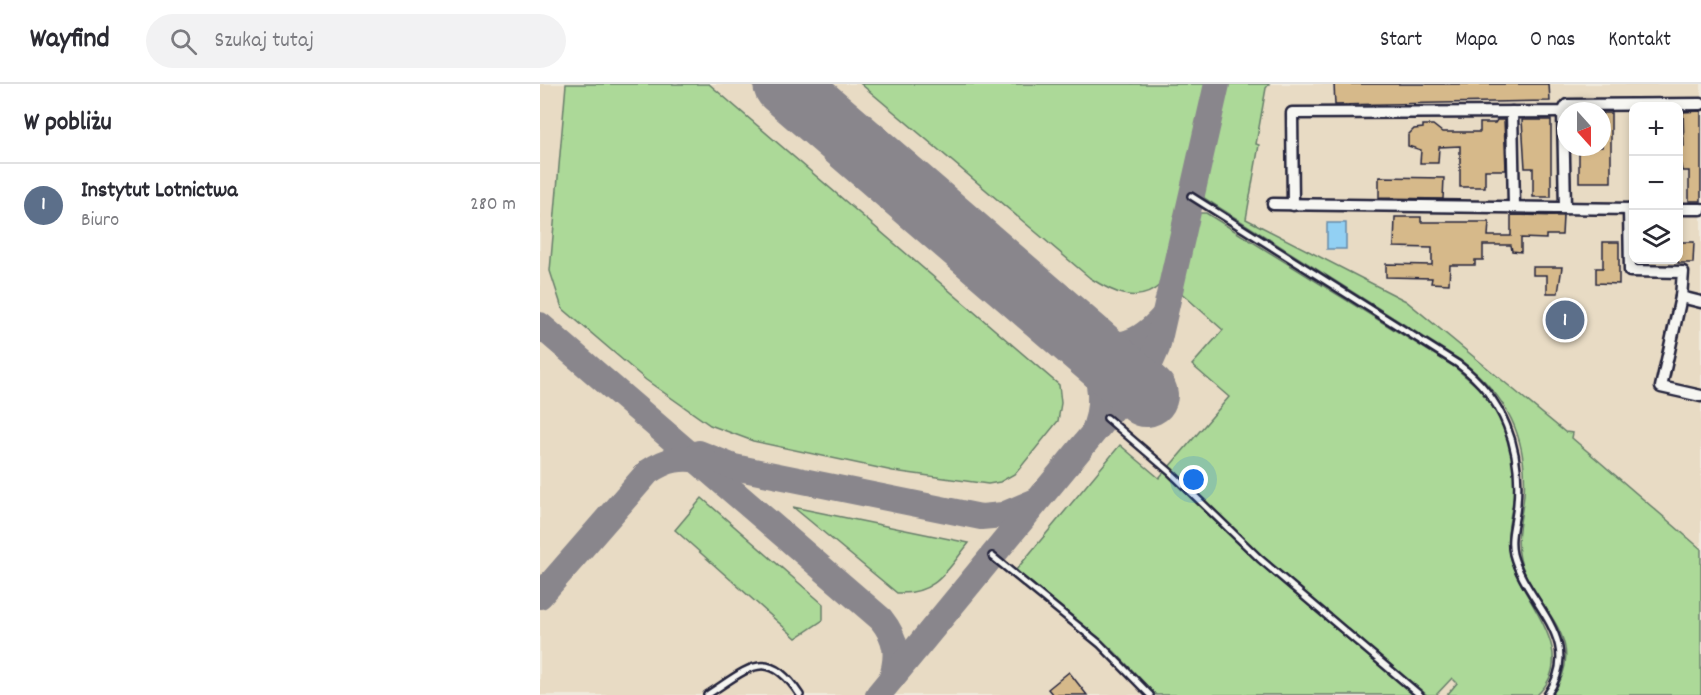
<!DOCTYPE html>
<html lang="pl">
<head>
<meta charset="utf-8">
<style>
  :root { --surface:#fff; --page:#f2f2f3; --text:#2b2b33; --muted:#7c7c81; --line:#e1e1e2; --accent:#1f6fb2 }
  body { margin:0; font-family:Dekko,sans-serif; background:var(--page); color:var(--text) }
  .controls { position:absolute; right:18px; top:18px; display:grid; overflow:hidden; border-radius:12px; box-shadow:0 3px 9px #0003 }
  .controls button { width:54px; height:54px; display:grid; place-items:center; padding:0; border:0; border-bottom:2px solid var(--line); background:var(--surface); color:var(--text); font:30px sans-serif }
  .compass { position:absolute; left:1017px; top:18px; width:54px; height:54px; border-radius:50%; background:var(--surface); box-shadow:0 3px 9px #0003; rotate:159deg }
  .you { position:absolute; left:654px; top:396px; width:21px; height:21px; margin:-15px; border:4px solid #fff; border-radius:50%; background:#1a73e8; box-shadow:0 0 0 9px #1a73e833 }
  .badge { display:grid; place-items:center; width:39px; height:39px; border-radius:50%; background:var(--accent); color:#fff; font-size:20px; font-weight:700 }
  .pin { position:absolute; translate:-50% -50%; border:3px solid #fff; box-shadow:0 2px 6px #0006 }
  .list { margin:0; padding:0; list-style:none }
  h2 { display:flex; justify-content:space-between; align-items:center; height:78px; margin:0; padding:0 24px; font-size:26px }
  h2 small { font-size:20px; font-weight:400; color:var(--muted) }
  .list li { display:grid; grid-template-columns:39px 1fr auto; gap:18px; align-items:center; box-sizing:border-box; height:84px; padding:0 24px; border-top:2px solid var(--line) }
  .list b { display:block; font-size:22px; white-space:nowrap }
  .list p { margin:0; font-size:20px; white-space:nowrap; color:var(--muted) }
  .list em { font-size:20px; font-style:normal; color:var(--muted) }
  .icon { flex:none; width:33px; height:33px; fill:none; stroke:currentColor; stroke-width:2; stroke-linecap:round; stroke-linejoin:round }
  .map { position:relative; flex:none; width:1161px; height:611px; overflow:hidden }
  header { display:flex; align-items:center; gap:36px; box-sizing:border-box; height:84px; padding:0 30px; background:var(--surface); border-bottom:2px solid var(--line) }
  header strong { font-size:28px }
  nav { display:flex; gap:33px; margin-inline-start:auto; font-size:21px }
  .search { width:420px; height:54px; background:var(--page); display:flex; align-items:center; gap:15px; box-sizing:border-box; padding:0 21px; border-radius:33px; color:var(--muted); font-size:22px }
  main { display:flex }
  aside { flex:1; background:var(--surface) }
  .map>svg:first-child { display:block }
  .built { fill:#e8dbc4; fill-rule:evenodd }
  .green { fill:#acd998; stroke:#677e6a; stroke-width:1.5 }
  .water { fill:#92d0f3; stroke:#658aa9; stroke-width:1.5 }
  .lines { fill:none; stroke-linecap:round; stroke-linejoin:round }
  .taxiway { stroke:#89868c; stroke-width:26 }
  .runway { stroke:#89868c; stroke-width:64 }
  .building { fill:#d6b98a; stroke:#22223b; stroke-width:1.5 }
  .service-casing { stroke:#22223b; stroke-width:10 }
  .minor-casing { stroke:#22223b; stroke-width:15 }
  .service { stroke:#f6f6f2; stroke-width:5 }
  .minor { stroke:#f6f6f2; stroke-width:10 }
</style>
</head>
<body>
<header>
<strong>Wayfind</strong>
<div class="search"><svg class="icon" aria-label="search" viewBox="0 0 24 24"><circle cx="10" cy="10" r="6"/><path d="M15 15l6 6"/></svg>Szukaj tutaj</div>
<nav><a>Start</a><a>Mapa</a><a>O nas</a><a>Kontakt</a></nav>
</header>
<main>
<aside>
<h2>W pobliżu<small></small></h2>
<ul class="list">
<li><span class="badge" style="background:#5c6f8a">1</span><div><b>Instytut Lotnictwa</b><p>Biuro</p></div><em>280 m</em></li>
</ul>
</aside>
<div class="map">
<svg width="1161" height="611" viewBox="0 0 1161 611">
  <rect width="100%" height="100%" fill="#f0eadd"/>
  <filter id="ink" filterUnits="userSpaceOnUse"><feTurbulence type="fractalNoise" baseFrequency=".0167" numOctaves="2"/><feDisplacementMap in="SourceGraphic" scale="12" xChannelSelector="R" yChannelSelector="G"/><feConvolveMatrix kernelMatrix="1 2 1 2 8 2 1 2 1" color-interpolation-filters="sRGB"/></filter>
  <g filter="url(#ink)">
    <path class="built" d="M0,0H1161V465L1032,355L1029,566L1020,611H0ZM1094,22H1138V176H1094ZM1026,27H1062V63H1026Z"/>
    <g class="green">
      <path d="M26,0H169L519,301L521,319L518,337L476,389L460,398L448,400L353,387L213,357L170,341L106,296L22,224L10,187Z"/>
      <path d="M321,0H668L621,200C598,222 572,208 550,194Z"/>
      <path d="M686,0H729L726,4L716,60L719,61L706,135L866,217L1025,348L1033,349L1032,354L1161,465V611H1012C1053,552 991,524 980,475C975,453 982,432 984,411C988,353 967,312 922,277L664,114L662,105Z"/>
      <path d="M660,129H666L916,284C926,294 941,304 949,316C970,346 977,380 973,416C971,433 965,452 969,470C978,514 1043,568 997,611H907L917,599L912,594L896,611H887L712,463L629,383L689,313L652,281L683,246L638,206L655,133Z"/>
      <path d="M580,361L619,394L624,388L708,469L873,611H616L574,567L476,486Z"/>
      <path d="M162,414L283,520V536L256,554L135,446Z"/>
      <path d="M253,423L429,459C407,486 396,511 357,509Z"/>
    </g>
    <rect class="water" x="787" y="139" width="19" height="26"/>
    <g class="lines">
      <g class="taxiway">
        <path d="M0,241L341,535C357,555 359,571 351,595"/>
        <path d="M542,256C557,286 567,310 555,344"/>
        <path d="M542,256C578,266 597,262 623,233"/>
        <path d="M159,369L194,383L441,433L463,431L496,417"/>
        <path d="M0,512L108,388C127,375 142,372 165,377"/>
        <path d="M338,611L610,280L617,264L677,0"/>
      </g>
      <path class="runway" d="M245,0L606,311"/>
    </g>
    <g class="building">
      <path d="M794,0H1009L1010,17L795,21Z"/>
      <path d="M1161,27V117H1149V87H1142L1138,62H1144L1143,28Z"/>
      <path d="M1062,29H1071V98H1039V63H1062Z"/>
      <path d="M957,36H964L966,86H945V103H920V62L899,63L898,79H880L881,66L868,62V51L874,45L883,44V41H893L902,48H940V39H955Z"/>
      <path d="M982,36H1011V113H993V84H985Z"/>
      <path d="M839,93L904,94L903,115L839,114Z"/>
      <path d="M971,131L1023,132L1022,151H1006V155L981,154V168L972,167L971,161H943V176H935V181H910L909,200L891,199L892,194L846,193V180L892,181V164L854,163L855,133H881V138H949L948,152H971Z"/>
      <path d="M1063,158H1079V200L1056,199V184H1063Z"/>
      <path d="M1138,158H1154L1153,179H1138Z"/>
      <path d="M993,183H1022L1018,209H1007V191H993Z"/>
      <path d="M529,588L547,611H513L508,605Z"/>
    </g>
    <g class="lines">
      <g class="service-casing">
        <g id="service">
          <path d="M651,112L918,280C964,314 982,364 977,420C976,436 969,453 973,470C986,521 1046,555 1007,611"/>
          <path d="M567,334L630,388L720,475L880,611"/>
          <path d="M452,472L560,560L610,611"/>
          <path d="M167,611C208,585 227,561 260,611"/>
        </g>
      </g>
      <g class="minor-casing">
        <g id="minor">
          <path d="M972,28L974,122"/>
          <path d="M1023,28L1025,124"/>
          <path d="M733,120L1094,125"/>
          <path d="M753,121L752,29L1023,28L1027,21L1161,20"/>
          <path d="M1089,125L1090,187L1143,188L1141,213"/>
          <path d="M1138,125H1161"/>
          <path d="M1161,218L1141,213L1121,303L1161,312"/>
        </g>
      </g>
      <use href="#service" class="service"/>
      <use href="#minor" class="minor"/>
    </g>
  </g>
</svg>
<div class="controls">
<button>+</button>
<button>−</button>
<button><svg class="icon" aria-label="layers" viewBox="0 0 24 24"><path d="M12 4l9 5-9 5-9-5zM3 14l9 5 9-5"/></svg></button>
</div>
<svg class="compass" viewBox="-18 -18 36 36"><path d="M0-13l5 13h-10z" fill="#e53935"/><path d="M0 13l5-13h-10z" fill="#7c7c81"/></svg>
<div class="you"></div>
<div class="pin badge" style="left:1025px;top:236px;background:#5c6f8a">1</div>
</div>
</main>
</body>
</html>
